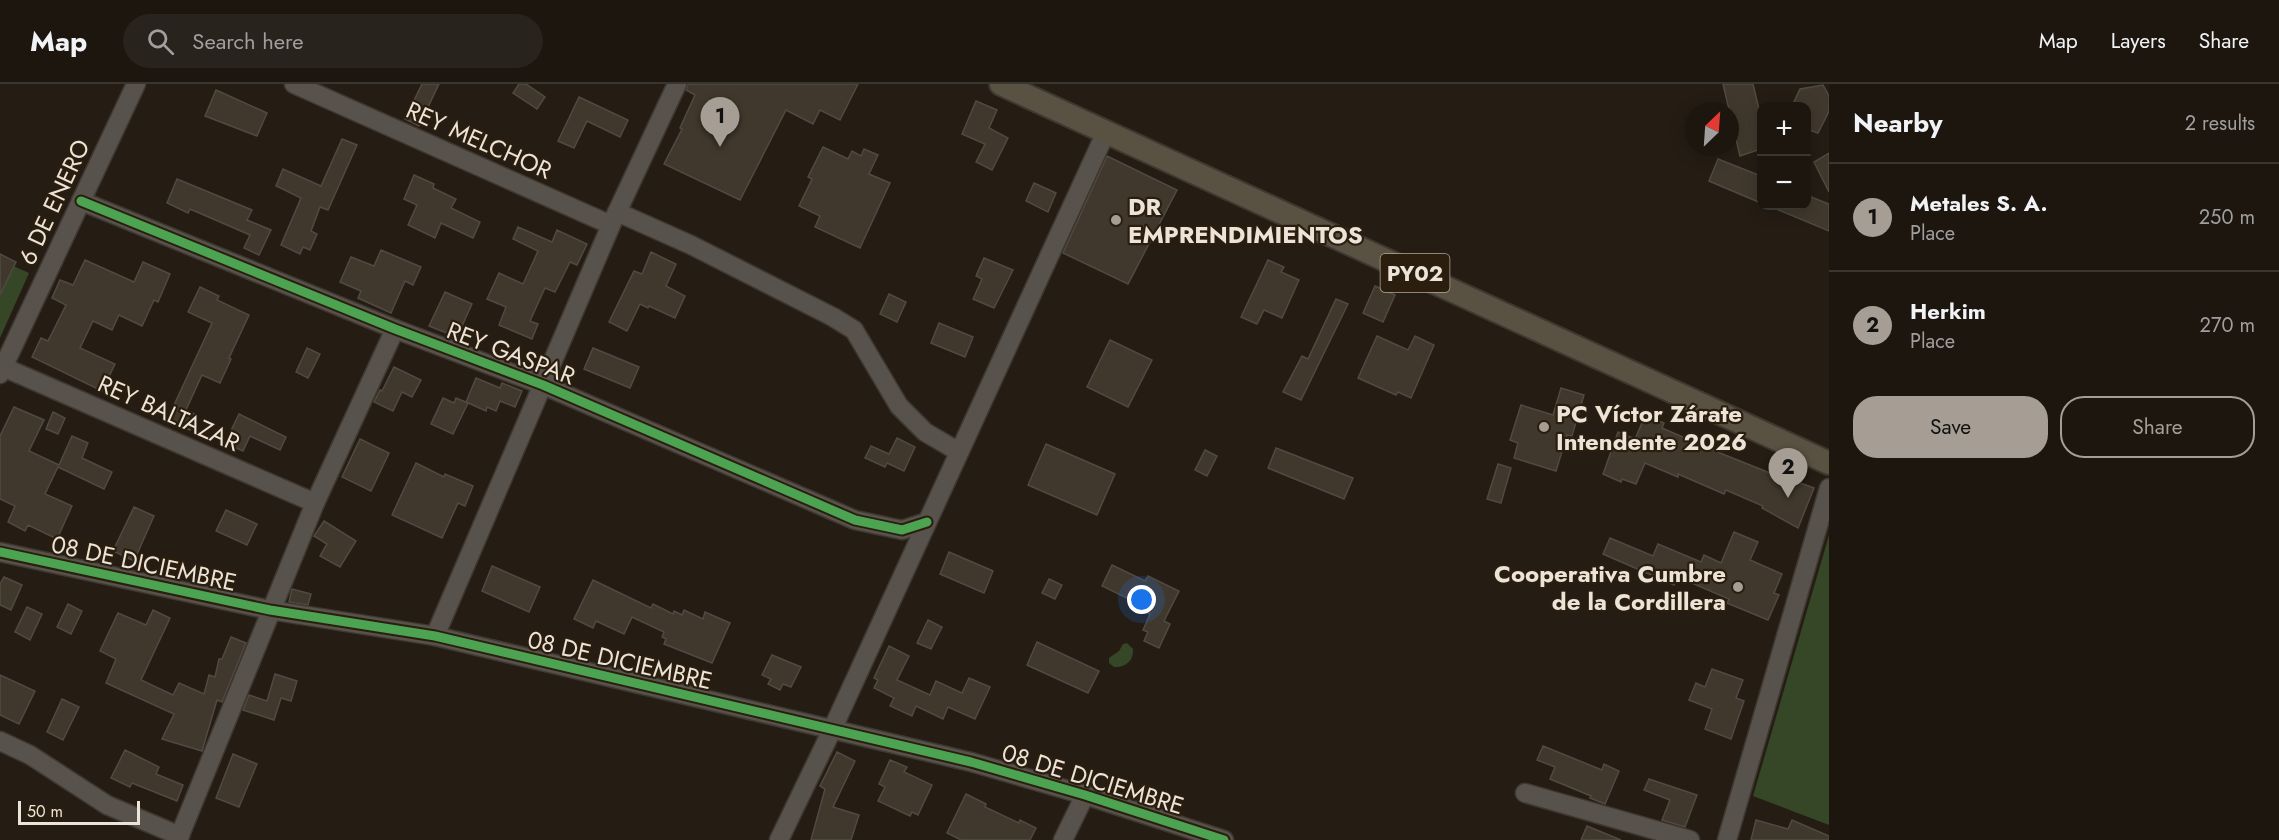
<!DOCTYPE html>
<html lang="en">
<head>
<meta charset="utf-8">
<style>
  :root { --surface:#1c160f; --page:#29231d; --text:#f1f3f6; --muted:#a09f9e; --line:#3a352f; --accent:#a69e94 }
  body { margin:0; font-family:Jost,sans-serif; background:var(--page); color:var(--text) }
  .controls { position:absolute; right:18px; top:18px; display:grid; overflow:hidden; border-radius:12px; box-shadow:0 3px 15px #0003 }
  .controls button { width:54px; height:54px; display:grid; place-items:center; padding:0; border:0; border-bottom:2px solid var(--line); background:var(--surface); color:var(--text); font:30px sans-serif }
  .compass { position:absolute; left:1685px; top:18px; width:54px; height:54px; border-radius:50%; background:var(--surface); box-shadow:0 3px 15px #0003; rotate:25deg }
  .scale { position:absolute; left:18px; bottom:15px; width:122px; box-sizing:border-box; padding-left:6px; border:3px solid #ece3d9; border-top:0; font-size:16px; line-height:21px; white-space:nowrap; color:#ece3d9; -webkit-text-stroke:4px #2b1e0e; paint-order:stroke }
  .you { position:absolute; left:1142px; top:516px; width:21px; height:21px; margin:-15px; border:4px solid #fff; border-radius:50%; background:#1a73e8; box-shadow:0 0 0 9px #1a73e833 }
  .badge { display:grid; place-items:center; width:39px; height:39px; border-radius:50%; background:var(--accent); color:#111; font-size:20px; font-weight:700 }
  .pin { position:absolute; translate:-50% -50px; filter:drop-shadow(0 2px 3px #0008) }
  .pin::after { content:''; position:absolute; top:32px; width:21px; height:18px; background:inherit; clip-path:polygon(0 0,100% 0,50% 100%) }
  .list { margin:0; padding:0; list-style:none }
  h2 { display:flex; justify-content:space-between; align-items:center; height:78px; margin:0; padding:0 24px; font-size:26px }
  h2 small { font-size:20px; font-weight:400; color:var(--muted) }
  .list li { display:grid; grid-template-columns:39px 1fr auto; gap:18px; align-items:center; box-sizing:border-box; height:108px; padding:0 24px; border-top:2px solid var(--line) }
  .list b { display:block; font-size:22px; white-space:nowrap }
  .list p { margin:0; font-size:20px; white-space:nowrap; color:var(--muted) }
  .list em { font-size:20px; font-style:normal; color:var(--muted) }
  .actions { display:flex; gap:12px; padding:18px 24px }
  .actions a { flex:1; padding:14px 0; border:2px solid var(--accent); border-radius:24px; text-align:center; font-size:21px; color:var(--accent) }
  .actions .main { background:var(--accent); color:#111 }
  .icon { flex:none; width:33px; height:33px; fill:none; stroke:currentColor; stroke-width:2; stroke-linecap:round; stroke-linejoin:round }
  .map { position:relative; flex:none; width:1829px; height:756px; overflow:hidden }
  header { display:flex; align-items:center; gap:36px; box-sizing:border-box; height:84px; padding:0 30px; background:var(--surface); border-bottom:2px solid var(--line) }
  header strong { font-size:28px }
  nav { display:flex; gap:33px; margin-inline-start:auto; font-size:21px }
  .search { width:420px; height:54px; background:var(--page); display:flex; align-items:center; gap:15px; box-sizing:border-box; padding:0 21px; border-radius:33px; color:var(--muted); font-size:22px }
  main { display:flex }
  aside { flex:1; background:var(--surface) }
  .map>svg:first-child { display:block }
  .green { fill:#354727 }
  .building { fill:#41382d; stroke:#504a42; stroke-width:1.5 }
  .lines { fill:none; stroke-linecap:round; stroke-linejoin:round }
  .minor-casing { stroke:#3e3831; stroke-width:21 }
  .major-casing { stroke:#3e3831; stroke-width:26 }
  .minor { stroke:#58524c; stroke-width:18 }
  .major { stroke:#595142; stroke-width:22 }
  .cycleway-casing { stroke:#2b1e0e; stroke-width:13 }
  .cycleway { stroke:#4ca352; stroke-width:9 }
  .poi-dot { fill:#a69e94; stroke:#2b1e0e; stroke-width:2 }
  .labels { text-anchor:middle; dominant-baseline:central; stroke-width:4.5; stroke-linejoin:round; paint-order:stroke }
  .shield { fill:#2b1e0e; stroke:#b2a89c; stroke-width:1.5 }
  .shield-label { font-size:22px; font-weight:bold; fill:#ece3d9 }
  .street-label { font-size:24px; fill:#ece3d9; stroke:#2b1e0e }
  .poi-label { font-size:24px; font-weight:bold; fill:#ece3d9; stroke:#2b1e0e; text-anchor:start }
</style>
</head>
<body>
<header>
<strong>Map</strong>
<div class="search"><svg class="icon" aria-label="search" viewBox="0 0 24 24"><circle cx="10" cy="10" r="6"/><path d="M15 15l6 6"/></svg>Search here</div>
<nav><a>Map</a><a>Layers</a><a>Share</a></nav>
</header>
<main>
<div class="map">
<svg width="1829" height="756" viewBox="0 0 1829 756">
  <rect width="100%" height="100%" fill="#251d14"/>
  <g class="green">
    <path d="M0,176L29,189L0,254Z"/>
    <path d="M1829,451V741L1753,712Z"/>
    <path d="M1127,559L1133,565C1134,577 1125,584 1114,583L1109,579V574L1119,567L1123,560Z"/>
  </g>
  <g class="building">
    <path d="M422,0H439L419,42L405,35Z"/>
    <path d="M519,0H526L545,13L537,25L513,9Z"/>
    <path d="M688,0H858L840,36L820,26L813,40L786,26L740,116L664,80L682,45L680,44L695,11L686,6Z"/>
    <path d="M1723,0H1753L1761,34V65L1740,72Z"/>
    <path d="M1823,1L1829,12V27L1818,49L1806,45V22H1792L1800,5Z"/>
    <path d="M216,6L267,29L257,52L205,32Z"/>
    <path d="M579,13L628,36L620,53L587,37L574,64L558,57Z"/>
    <path d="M976,17L997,26L989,44L1008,54L992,86L976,78L985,60L962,50Z"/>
    <path d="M342,55L357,61L328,126L320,123L311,147L317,150L310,166L303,163L300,170L281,161L301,114L276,102L283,85L321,102Z"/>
    <path d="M823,63L848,75L852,67L861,72L864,65L878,71L869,90L890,99L860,164L815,143L820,132L799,122L812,95L808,93Z"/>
    <path d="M1829,69V108L1814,78Z"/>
    <path d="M1107,72L1177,106L1128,200L1063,169Z"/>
    <path d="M1718,75L1761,92V119L1709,97Z"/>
    <path d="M414,91L434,100L433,104L456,115L451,124L480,138L473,154L441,139L435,154L408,141L417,121L404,115Z"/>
    <path d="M177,95L252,126L247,136L271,146L259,171L244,164L250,151L190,125L188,129L167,119Z"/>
    <path d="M1034,99L1056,109L1048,128L1026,117Z"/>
    <path d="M1806,111L1829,120V147L1769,122H1806Z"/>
    <path d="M518,143L552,158L557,146L587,160L577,181L570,178L555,208L545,204L530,237L538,240L532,255L499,241L506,223L487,215L499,189L523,200L538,167L513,155Z"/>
    <path d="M381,166L421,183L413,201L405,197L391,229L358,214L361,207L340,198L351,173L374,182Z"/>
    <path d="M651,168L676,180L666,202L685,212L675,234L649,222L648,224L640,220L627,247L609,238L634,187L642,190Z"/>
    <path d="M0,170L16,178L0,211Z"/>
    <path d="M984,174L1013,186L994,224L973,215L982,195L976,192Z"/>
    <path d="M85,176L134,198L143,178L170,190L158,218L154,216L142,242L119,231L112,246L93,237L80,264L115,280L102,307L32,273L41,254L48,257L66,221L52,214L60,196L73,201Z"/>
    <path d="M1268,176L1284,183L1281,188L1299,196L1282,234L1264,226L1257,240L1241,233Z"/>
    <path d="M1375,202L1395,211L1383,238L1363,229Z"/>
    <path d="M200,203L219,212L217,216L249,231L229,274L231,275L220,299L202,291L186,326L197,331L190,346L167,336L212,239L188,228Z"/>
    <path d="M445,208L472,220L457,253L429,242Z"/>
    <path d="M889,210L906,218L897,238L880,230Z"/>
    <path d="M1336,215L1348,220L1301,316L1283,308L1302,272L1308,275Z"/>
    <path d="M939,239L973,253L965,273L931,259Z"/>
    <path d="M1377,252L1408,266L1415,252L1434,261L1411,314L1398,308L1396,311L1358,294Z"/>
    <path d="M1110,256L1152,276L1128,323L1087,303Z"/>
    <path d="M307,264L320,270L308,294L296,288Z"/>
    <path d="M593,264L639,283L630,304L584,285Z"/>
    <path d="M394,283L421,296L412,313L402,308L393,327L374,318L380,306L382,307Z"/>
    <path d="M476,294L500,304L502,299L522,307L515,323L500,317L496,327L487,323L486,327L466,318Z"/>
    <path d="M1561,304L1584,311L1572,352L1567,351L1556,387L1514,374L1518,359L1510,356L1521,321L1553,331Z"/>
    <path d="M443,314L454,319L456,314L468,319L453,350L431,340Z"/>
    <path d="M14,323L44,336L29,367L59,381L72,352L88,359L82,374L112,388L104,405L58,383L45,410L72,422L57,455L28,441L25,447L8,438L15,422L0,415V352Z"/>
    <path d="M53,328L65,334L58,350L46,345Z"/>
    <path d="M239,330L286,353L280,366L250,352L243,367L225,359Z"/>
    <path d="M1645,332L1664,339L1662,344L1715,367L1775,391L1776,390L1814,404L1798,444L1762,424L1763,422L1726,406L1724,410L1678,390V393L1645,379L1636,400L1622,395L1621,398L1603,390L1618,348L1635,355Z"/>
    <path d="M897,354L915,363L904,387L887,379L885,383L865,374L871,362L889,370Z"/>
    <path d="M360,355L389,369L371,407L342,393Z"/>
    <path d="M1046,360L1115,390L1097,431L1028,401Z"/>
    <path d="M1276,364L1353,394L1344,415L1268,384Z"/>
    <path d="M1205,366L1217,372L1207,392L1195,386Z"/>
    <path d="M416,379L444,393L445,390L473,402L465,422L458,419L442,454L392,431Z"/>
    <path d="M1498,380L1511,384L1501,419L1487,415Z"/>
    <path d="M134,423L154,432L134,477L113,467Z"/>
    <path d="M226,426L257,440L247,461L216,447Z"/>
    <path d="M324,437L356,457L340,483L320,472L327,460L314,452Z"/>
    <path d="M1734,448L1758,458L1750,476L1782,490L1774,509L1779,511L1768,536L1727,519L1729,515L1678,493L1674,501L1603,470L1610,454L1653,472L1658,460L1701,478L1704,471L1721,479Z"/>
    <path d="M949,468L993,487L984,509L940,490Z"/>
    <path d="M1112,481L1145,497L1148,492L1179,507L1164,537L1170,540L1159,564L1144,557L1148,548L1143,546L1150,530L1133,522L1135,518L1102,502Z"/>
    <path d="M492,482L540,503L529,528L482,507Z"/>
    <path d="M4,493L22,501L11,526L0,521V500Z"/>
    <path d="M1049,495L1062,501L1055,515L1042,509Z"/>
    <path d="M593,496L651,524L653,520L673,530L674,527L682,531L684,526L703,535L705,528L730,539L712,579L664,560L666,555L662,553L664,548L632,533L624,550L596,537L593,544L574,535Z"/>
    <path d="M292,505L311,510L308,521L289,518Z"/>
    <path d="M68,520L82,527L71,550L57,543Z"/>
    <path d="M27,523L42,530L30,556L15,548Z"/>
    <path d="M153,526L170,534L141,596L173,611L179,599L204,610L209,591L215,593L219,575H222L231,553L246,559L222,618L217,616L202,667L162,655L174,630L106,599L116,575L100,567L118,529L146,541Z"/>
    <path d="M928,536L942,543L931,565L917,559Z"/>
    <path d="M1037,558L1099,587L1088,609L1027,581Z"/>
    <path d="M889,562L909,572L897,596L930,611L936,597L962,609L969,594L990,603L975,635L948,623L943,635L916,622L912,632L890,622L894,614L874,604L878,596L874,594Z"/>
    <path d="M772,571L801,583L791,603L783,600L780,606L768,600L771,595L762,591Z"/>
    <path d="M1712,585L1743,596L1736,614L1744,617L1731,655L1705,645L1712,625L1689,616L1696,599L1705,603Z"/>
    <path d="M275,590L297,597L291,617L281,614L274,636L243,626L249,611L267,617Z"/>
    <path d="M0,591L35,607L19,640L0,631Z"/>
    <path d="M62,615L79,623L63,656L47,648Z"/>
    <path d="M1543,662L1602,686L1604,680L1619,687L1605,720L1590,714L1591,712L1550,695L1555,683L1537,676Z"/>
    <path d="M125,666L159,683L156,690L183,701L177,717L132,699L130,703L111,694Z"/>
    <path d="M837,668L855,677L833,723L859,731L851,756H811L825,705L820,702Z"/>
    <path d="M233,670L257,680L239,723L216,714Z"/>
    <path d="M890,676L907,683L904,688L932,701L918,731L912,728L910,732L878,717L885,703L879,700Z"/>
    <path d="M1649,695L1697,711L1685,743L1662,736L1670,716L1644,706Z"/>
    <path d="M966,710L986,720L985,723L1019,739L1020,736L1036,744L1030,756H961L947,749Z"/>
    <path d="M1756,736L1788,745L1792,736L1829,752V756H1751Z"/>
    <path d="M1587,742L1621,756H1581Z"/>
  </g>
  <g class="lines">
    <g class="minor-casing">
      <g id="minor">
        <path d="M294,0L611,141"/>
        <path d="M81,117L395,245L543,301L855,436L902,446L927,438"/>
        <path d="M617,128L691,161L833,233L854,246L899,322L925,348L959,368"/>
        <path d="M3,283L315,419"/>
        <path d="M0,290L136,0"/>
        <path d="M0,468L270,526L435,552L971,678L1085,711L1224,756"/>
        <path d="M435,552L611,141L677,0"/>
        <path d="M0,657L30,671L107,721L180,752"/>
        <path d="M1525,709L1690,756"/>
        <path d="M178,756L315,419L395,245"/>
        <path d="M779,756L832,646L1106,48"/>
        <path d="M1063,756L1085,711"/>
        <path d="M1727,756L1829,404"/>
      </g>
    </g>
    <g class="major-casing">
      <path id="major" d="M1001,0L1829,379"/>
    </g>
    <use href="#minor" class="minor"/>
    <use href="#major" class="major"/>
    <g class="cycleway-casing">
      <g id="cycleway">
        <path d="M81,117L395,245L543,301L855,436L902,446L927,438"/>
        <path d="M0,468L270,526L435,552L971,678L1085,711L1224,756"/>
      </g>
    </g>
    <use href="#cycleway" class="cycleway"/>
  </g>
  <g class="poi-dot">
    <circle cx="1116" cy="136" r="6"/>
    <circle cx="1544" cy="343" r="6"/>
    <circle cx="1738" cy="503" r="6"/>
  </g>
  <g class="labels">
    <rect class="shield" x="1380.5" y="170" width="69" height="38" rx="4.5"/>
    <g class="shield-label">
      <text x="1415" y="189">PY02</text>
    </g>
    <g class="street-label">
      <text transform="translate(479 56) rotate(24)">REY MELCHOR</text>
      <text transform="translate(54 118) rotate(-65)">6 DE ENERO</text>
      <text transform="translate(511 269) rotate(21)">REY GASPAR</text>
      <text transform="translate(169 329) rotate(24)">REY BALTAZAR</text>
      <text transform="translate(144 479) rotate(12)">08 DE DICIEMBRE</text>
      <text transform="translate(620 576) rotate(13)">08 DE DICIEMBRE</text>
      <text transform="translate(1093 695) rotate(17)">08 DE DICIEMBRE</text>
    </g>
    <g class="poi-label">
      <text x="1128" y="122">DR<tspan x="1128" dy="28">EMPRENDIMIENTOS</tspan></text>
      <text x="1556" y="329">PC Víctor Zárate<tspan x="1556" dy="28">Intendente 2026</tspan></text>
      <text x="1726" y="489" text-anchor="end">Cooperativa Cumbre<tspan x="1726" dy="28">de la Cordillera</tspan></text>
    </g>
  </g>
</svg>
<div class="controls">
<button>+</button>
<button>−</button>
</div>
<svg class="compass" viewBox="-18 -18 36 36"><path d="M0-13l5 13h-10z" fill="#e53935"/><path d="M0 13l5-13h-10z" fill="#a09f9e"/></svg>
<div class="scale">50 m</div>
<div class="you"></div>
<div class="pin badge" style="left:720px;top:63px">1</div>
<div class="pin badge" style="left:1788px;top:414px">2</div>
</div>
<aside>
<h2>Nearby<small>2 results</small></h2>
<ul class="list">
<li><span class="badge">1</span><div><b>Metales S. A.</b><p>Place</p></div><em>250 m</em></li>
<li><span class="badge">2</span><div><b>Herkim</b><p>Place</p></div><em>270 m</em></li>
</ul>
<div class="actions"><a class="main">Save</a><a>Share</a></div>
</aside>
</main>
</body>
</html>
